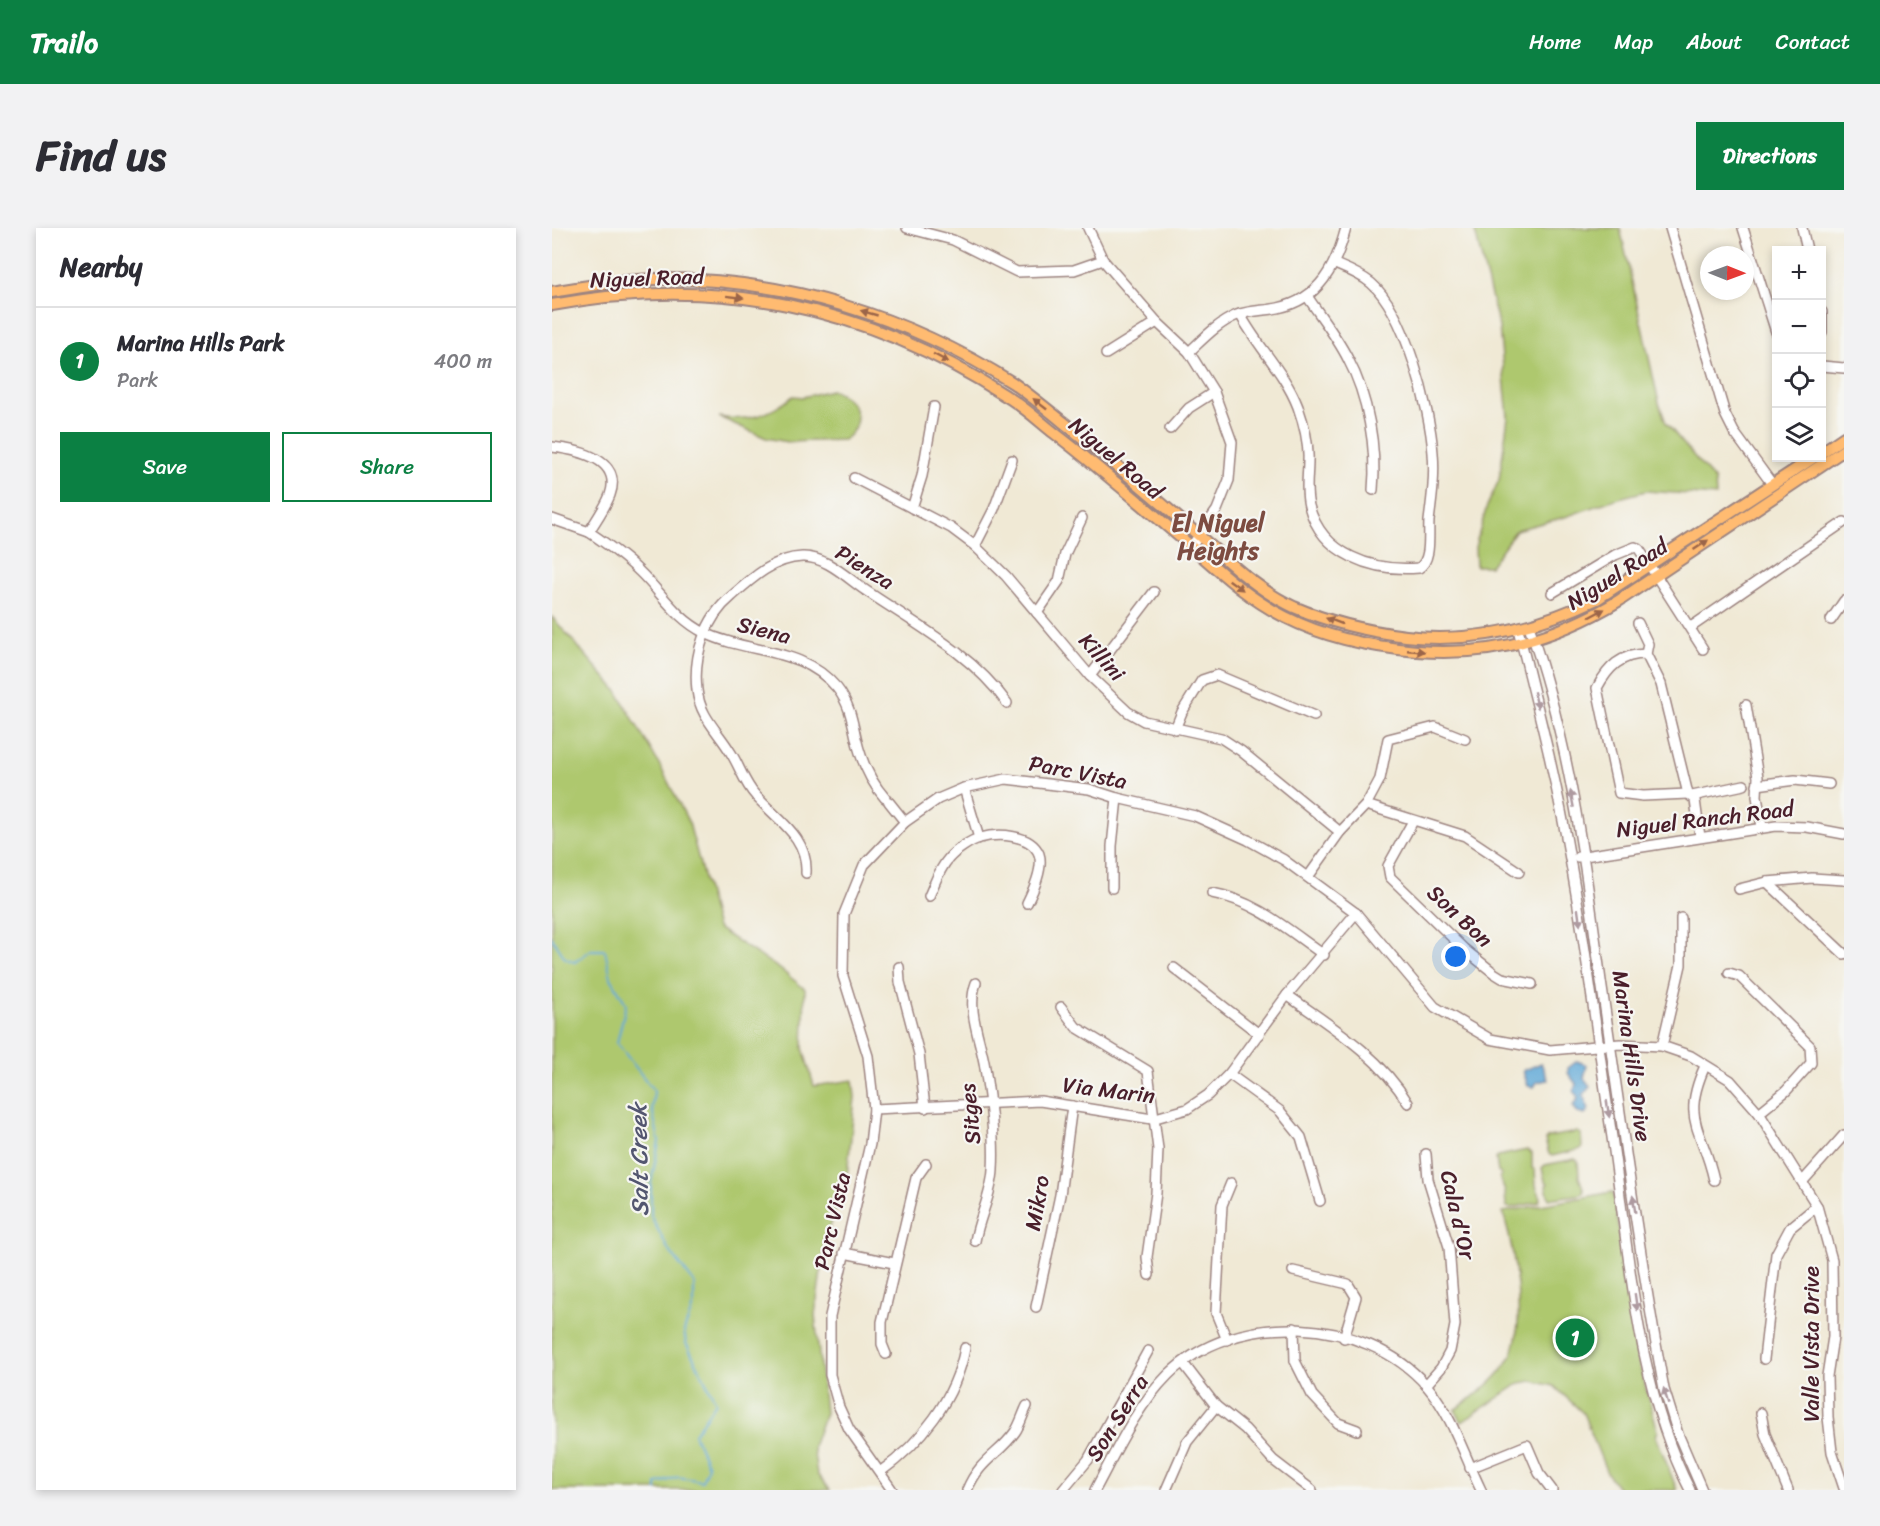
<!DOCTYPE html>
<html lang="en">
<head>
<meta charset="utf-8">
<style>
  :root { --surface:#fff; --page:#f2f2f3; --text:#2b2b33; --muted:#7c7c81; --line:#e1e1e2; --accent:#0b8043 }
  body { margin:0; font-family:Sriracha,sans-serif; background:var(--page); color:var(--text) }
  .controls { position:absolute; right:18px; top:18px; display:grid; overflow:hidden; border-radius:0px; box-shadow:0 3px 9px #0003 }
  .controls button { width:54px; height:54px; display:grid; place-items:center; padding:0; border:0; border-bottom:2px solid var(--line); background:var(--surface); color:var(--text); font:30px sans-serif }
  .compass { position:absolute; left:1148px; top:18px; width:54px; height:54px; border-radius:50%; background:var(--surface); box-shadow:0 3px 9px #0003; rotate:91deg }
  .you { position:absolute; left:904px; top:729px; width:21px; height:21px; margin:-15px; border:4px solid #fff; border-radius:50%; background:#1a73e8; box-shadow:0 0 0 9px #1a73e833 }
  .badge { display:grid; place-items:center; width:39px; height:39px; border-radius:50%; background:var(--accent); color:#fff; font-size:20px; font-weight:700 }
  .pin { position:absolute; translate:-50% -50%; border:3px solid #fff; box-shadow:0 2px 6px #0006 }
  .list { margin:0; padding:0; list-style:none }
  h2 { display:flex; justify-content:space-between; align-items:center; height:78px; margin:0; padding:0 24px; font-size:26px }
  h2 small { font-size:20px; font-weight:400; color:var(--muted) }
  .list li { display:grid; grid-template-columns:39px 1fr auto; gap:18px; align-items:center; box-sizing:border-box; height:108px; padding:0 24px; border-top:2px solid var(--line) }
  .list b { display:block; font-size:22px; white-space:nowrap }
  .list p { margin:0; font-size:20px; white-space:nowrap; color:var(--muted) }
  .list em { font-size:20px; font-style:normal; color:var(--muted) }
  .actions { display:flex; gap:12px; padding:18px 24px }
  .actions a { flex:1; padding:14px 0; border:2px solid var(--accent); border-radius:0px; text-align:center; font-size:21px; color:var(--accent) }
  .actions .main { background:var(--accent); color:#fff }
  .icon { flex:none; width:33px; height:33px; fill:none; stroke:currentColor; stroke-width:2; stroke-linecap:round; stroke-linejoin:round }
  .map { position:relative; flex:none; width:1292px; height:1262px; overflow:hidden; border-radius:0px }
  header { display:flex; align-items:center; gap:36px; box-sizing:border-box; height:84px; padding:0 30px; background:var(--accent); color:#fff }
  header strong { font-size:28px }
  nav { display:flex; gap:33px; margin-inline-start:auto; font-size:21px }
  .intro { display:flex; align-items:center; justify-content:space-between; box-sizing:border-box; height:144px; padding:0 36px }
  h1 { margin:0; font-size:42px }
  .button { padding:15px 27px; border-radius:0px; background:var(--accent); color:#fff; font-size:21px; font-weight:700 }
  main { display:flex; gap:36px; padding:0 36px }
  aside { flex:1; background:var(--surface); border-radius:0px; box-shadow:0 3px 9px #0003 }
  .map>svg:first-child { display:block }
  .green { fill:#aec86e; stroke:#7c744c; stroke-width:1.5 }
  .water { fill:#60a9d7; stroke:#556481; stroke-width:1.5 }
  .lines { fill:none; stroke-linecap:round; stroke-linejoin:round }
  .stream { stroke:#60a9d7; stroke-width:2 }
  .minor-casing { stroke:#9d8480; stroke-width:12 }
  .major-casing { stroke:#9d8480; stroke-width:14 }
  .minor { stroke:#fff; stroke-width:9 }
  .major { stroke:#ffbb71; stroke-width:10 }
  .oneway { fill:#9b654a }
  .oneway2 { fill:#ae9aa0 }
  .labels { text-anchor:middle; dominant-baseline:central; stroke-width:4.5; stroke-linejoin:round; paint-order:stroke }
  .street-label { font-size:22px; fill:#4a1f2b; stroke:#f6f6f2 }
  .neighbourhood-label { font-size:24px; font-weight:bold; fill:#7d4c41; stroke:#f6f6f2 }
  .water-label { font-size:24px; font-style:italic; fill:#535670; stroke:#f6f6f2 }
</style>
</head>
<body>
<header>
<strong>Trailo</strong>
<nav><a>Home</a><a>Map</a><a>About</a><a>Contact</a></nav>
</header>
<div class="intro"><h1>Find us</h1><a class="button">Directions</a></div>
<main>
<aside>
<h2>Nearby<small></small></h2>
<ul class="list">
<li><span class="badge">1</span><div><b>Marina Hills Park</b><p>Park</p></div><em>400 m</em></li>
</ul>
<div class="actions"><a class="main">Save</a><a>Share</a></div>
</aside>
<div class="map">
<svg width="1292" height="1262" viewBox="0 0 1292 1262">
  <rect width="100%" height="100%" fill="#f6f6f2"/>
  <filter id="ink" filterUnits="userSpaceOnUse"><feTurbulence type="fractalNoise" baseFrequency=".0167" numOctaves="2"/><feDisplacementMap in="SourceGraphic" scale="12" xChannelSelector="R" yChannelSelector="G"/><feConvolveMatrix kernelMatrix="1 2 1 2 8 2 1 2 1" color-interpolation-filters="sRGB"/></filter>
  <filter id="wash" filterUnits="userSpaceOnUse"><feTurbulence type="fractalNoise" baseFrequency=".008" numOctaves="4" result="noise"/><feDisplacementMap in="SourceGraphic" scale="24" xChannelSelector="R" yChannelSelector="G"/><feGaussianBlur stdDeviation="1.35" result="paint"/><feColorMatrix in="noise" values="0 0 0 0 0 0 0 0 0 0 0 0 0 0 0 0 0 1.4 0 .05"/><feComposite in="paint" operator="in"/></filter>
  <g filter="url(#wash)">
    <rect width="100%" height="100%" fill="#f0e9d5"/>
    <g class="green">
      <path d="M922,0H1068L1107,175L1114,195L1163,253L1164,268L1094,263L1063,271L1013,289L964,302L938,338H924L923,319L935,278L947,252L956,189L947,99Z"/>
      <path d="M279,162C303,170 316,193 292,212L236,214L214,210L167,189C197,194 218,187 241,168L251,169Z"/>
      <path d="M0,389L65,463L107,536L137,595L165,700L228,741L253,761L251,820L262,858L301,852L303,869L295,948L273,1014L263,1087L273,1185L261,1219L265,1246L278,1262H0Z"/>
      <path d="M1026,904L1029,906L1030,921L1000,928L997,926L993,912L996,909Z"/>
      <path d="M975,922L980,925V940L983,942L984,958L989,970L987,974L958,980L954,978L953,964L948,950L950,947L946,944L944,931L946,928Z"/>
      <path d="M1023,931L1026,933L1027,949L1032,963L1030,966L997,971L994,958L996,955L993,953L990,940L993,937Z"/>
      <path d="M1061,964L1087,1136L1106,1203L1104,1208L1125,1262H1068L1055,1245L1031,1185L1002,1158L980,1153L968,1155L910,1194L903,1182C922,1168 942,1155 955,1135C977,1101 962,1021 951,984Z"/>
    </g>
    <g class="water">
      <path d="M1025,833L1035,837L1032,850L1038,859L1031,867L1037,881L1033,887L1026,885L1021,878L1026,870L1022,863L1024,856L1016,845V840Z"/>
      <path d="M989,835L996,852L985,854L982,859L976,858L971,843Z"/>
    </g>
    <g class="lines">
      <path class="stream" d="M0,710L13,730L23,734L39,722H53L59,750L74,776L65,815L102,863L100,881L107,913L99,955V988L116,1021L142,1055V1075L132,1103L134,1115L164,1174L142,1206L156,1238L150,1253L126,1249L105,1256V1262"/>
    </g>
  </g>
  <g filter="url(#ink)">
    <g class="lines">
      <g class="minor-casing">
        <g id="minor">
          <path d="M355,0L401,12L465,44L522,42L551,32"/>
          <path d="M536,0L551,32L605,94L637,124L662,164L680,214L677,252L665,282L639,319"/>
          <path d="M1118,0L1173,186L1182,204L1220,256"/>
          <path d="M1191,0L1224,104"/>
          <path d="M1250,0L1255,22"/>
          <path d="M755,68C769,89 785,109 796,131C816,168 825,220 821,262"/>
          <path d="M1270,84V104"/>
          <path d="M688,86C705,118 733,145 746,179C752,196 757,215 756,233C756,248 753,263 757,278C770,327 821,344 867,340C880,332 876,307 877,293C880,270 883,248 881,225C878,180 853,84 819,55C808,46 795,41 783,36"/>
          <path d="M637,124C652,110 666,95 685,87C699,82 712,83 726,80C768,71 784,38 794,0"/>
          <path d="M554,126L605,94"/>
          <path d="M1270,138L1292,140"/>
          <path d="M618,201L637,180L662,164"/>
          <path d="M0,219C26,222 71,231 58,267C53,280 44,292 37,304L0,291"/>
          <path d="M302,250L399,300L423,318L454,348L538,448L576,484L592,493L669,510L689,523L788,604"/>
          <path d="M360,280L370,248L382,179"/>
          <path d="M37,304C55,316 72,328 87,343C110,365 124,391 153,405C199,427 250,418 285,460C297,475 300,491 304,510C309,532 318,553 333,570"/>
          <path d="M423,318L442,281L460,232"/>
          <path d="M1000,365L1063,327L1083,319L1087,321L1151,421"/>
          <path d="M485,385L507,353L513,326L530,290"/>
          <path d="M1279,392L1292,373"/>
          <path d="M1086,395L1096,416L1094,426L1109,456L1136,566L1143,572L1148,609"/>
          <path d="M977,398C1017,511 1033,634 1049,753C1069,889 1087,1025 1112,1161L1126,1206L1150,1262"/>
          <path d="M1139,399L1292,294"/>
          <path d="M966,401C985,477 1005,554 1018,631C1034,719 1045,808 1058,896C1077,1016 1082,1153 1138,1262"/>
          <path d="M1094,426C1069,426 1056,439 1045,460L1067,565L1091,568L1136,566"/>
          <path d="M538,448L602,364"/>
          <path d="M1194,477L1206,549L1205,568L1210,599"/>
          <path d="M623,501L630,484L650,452L665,447L762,488"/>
          <path d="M1205,557L1243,552L1277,556"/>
          <path d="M412,560L427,610"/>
          <path d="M1140,568L1192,557"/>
          <path d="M337,574L353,594"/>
          <path d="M814,577L913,608L967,644"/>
          <path d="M861,593L836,638L838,649L912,721L942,745L950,750L980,756"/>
          <path d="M1026,629L1224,598L1255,599L1292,606"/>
          <path d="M254,645C256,608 225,592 204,568C192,555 188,539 179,525C166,503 148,489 145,462C141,428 153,390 180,368C200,350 222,330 250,329C274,328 295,350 313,362C363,396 419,425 455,475"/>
          <path d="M756,649L788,604L814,577L828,551L836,511L883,499L913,511"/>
          <path d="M1215,654L1260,650L1292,652"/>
          <path d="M560,660V618L565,570"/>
          <path d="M1187,661L1215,654L1292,726"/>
          <path d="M660,665C704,673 736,702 772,727"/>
          <path d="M377,668C383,655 387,641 397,630C403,623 419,612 428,610C446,605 479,606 487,626C492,640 481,663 475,675"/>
          <path d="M347,739L348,754L367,826L373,880"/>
          <path d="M622,740L707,806"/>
          <path d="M1177,745L1187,748L1258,818L1259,835L1234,863L1207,885"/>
          <path d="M735,767C780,799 827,827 856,875"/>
          <path d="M509,779L524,799L596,843L606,921L604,965L595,1029L597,1047"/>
          <path d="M1110,818L1129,737V690"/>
          <path d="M1153,838C1128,893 1151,901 1162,952"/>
          <path d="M677,846L728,883L749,909L768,973"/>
          <path d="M322,881L488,873L600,891L635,881L656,867L677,846L735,767L804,685"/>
          <path d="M874,926L876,951L897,1019L903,1097L898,1123L889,1140L874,1157"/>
          <path d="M1251,953L1292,907"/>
          <path d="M423,1013C427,989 440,966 441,942C443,909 438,873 433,840C429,812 414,782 424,755"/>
          <path d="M292,1025L342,1035"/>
          <path d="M741,1043L796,1056L804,1069L792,1110"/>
          <path d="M484,1079L508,967L520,878"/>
          <path d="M742,1100L743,1133L760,1167L786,1195L805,1202"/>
          <path d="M675,1112L664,1085L670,977L679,955"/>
          <path d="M334,1126L330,1116V1094L364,950L374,936"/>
          <path d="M1212,1131L1224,1026L1238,1000L1265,978"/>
          <path d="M631,1135L664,1178L693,1201L721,1232L760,1262"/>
          <path d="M1209,1185L1213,1206L1236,1262"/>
          <path d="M918,1240L975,1217L987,1245L1000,1262"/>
          <path d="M328,1244C369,1215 404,1170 413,1120"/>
          <path d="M340,1262L297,1201L287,1179L278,1147V1088L318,916L322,881L316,828L291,748L292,686L312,637L353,594L386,571L412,560L454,551L537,561L565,570L643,588L696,612L732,632L804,685L883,779L938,811L998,822L1068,816L1110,818L1139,828L1178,852L1207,885L1265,978L1280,1032L1281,1109L1275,1148L1276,1189L1280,1224L1292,1260"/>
          <path d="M415,1262C428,1231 447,1227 463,1204C468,1197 471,1186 475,1178"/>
          <path d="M511,1262L536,1232L596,1123"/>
          <path d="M543,1262C564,1223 584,1179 616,1147C682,1081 813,1087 875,1158C900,1187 912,1227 929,1262"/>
          <path d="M614,1262L635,1214L664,1178"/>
        </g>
      </g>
      <g class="major-casing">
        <g id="major">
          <path d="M0,64C36,58 73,51 109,51C235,50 356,89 461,155C478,167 495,181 511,194C557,230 601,268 645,306C675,332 705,362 742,379C779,395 814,403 854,408C921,416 984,400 1045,371L1261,230"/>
          <path d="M0,77C165,47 313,77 454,168C471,178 486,192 501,204C547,239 590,277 634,314C666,342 695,370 733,389C774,410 820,419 865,423C938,429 1006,410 1068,372L1292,222"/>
          <path d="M1270,224L1292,209"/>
        </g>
      </g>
      <use href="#minor" class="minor"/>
      <use href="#major" class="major"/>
    </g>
    <defs><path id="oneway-solid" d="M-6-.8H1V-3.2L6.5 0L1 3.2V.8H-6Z" transform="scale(1.5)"/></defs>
    <g class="oneway">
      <use href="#oneway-solid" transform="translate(183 69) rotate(7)"/>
      <use href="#oneway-solid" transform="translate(317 85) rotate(-164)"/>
      <use href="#oneway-solid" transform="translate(389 130) rotate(28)"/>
      <use href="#oneway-solid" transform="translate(488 176) rotate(-142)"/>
      <use href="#oneway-solid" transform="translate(1149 317) rotate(-34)"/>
      <use href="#oneway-solid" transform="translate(684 357) rotate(36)"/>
      <use href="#oneway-solid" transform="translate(1045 385) rotate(-28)"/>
      <use href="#oneway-solid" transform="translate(782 393) rotate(-160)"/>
      <use href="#oneway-solid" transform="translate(864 423) rotate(5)"/>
    </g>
    <g class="oneway2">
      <use href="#oneway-solid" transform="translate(984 472) rotate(76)"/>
      <use href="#oneway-solid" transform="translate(1020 571) rotate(-101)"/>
      <use href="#oneway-solid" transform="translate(1027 689) rotate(82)"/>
      <use href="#oneway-solid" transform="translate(1056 881) rotate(81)"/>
      <use href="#oneway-solid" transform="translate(1082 976) rotate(-99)"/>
      <use href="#oneway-solid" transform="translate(1084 1074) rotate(82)"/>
      <use href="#oneway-solid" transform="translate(1114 1168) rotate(-107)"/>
    </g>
  </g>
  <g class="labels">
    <g class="street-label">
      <text transform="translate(95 50) rotate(-2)">Niguel Road</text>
      <text transform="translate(564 230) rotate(40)">Niguel Road</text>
      <text transform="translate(313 339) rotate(32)">Pienza</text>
      <text transform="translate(1065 346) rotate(-32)">Niguel Road</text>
      <text transform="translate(212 402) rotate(14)">Siena</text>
      <text transform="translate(550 429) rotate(48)">Killini</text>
      <text transform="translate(526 544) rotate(11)">Parc Vista</text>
      <text transform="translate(1153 591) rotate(-7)">Niguel Ranch Road</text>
      <text transform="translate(908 688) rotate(43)">Son Bon</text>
      <text transform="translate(1080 828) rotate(82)">Marina Hills Drive</text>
      <text transform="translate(557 862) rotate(7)">Via Marin</text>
      <text transform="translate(418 886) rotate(-95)">Sitges</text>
      <text transform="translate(485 975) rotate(-80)">Mikro</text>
      <text transform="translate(906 987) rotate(77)">Cala d'Or</text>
      <text transform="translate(280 993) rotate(-77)">Parc Vista</text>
      <text transform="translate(1259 1116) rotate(-90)">Valle Vista Drive</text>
      <text transform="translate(565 1190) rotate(-58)">Son Serra</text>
    </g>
    <g class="neighbourhood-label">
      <text x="666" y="295">El Niguel<tspan x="666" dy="28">Heights</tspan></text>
    </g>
    <g class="water-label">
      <text transform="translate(87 932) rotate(-91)">Salt Creek</text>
    </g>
  </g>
</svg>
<div class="controls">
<button>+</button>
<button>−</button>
<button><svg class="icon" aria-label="locate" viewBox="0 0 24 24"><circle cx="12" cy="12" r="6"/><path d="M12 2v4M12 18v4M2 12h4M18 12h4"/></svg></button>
<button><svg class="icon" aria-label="layers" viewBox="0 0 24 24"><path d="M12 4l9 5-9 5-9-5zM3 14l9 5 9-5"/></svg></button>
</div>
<svg class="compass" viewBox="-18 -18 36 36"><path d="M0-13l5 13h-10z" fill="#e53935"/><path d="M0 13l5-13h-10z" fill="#7c7c81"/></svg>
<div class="you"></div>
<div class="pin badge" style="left:1023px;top:1110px">1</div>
</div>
</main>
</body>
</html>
